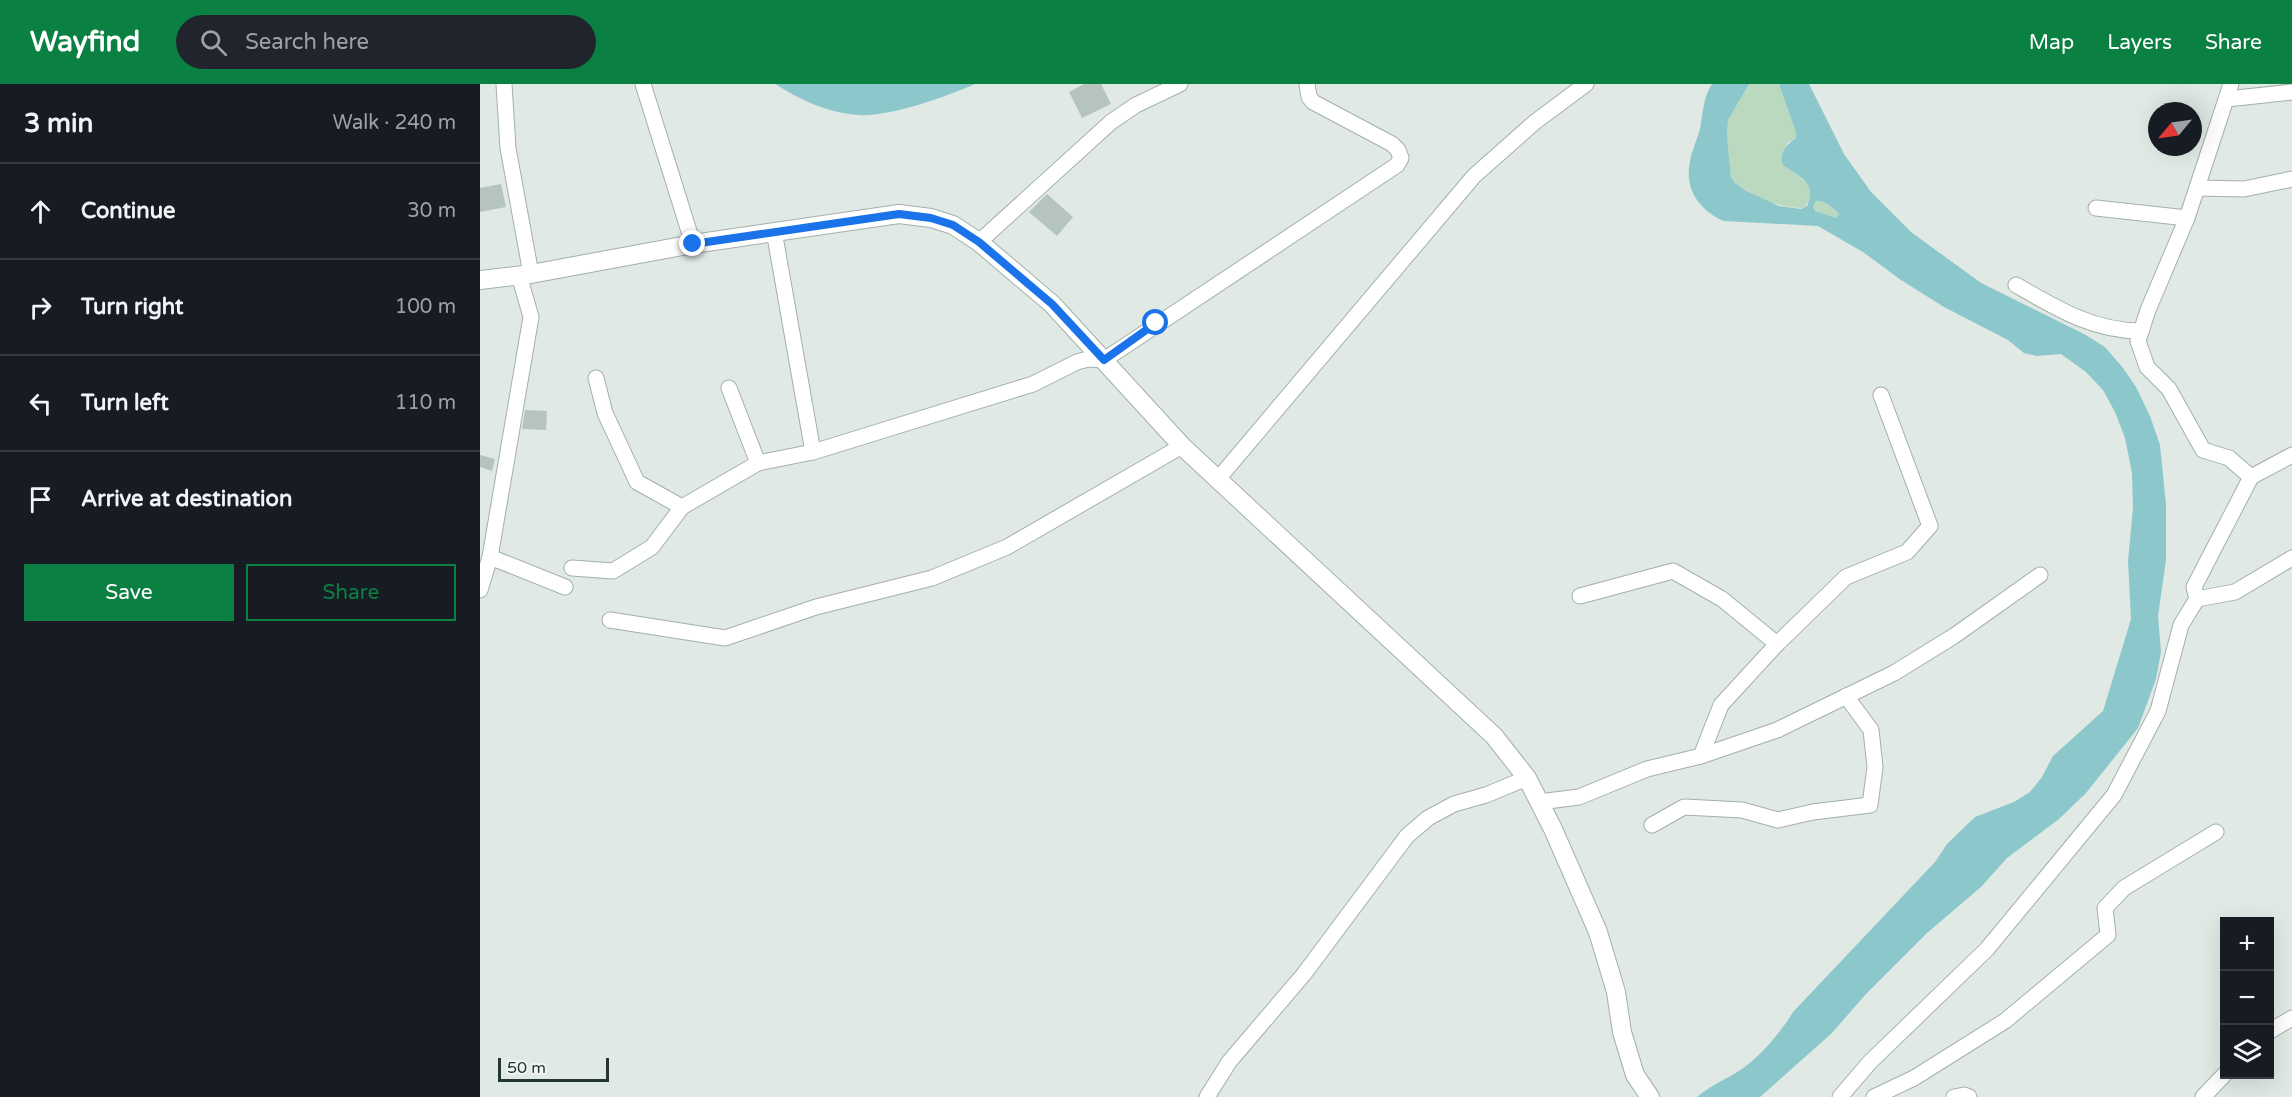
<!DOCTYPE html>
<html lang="en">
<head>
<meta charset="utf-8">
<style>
  :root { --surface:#171b24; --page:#20242c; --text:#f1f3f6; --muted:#9ea1a6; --line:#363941; --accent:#0b8043 }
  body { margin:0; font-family:"Varela Round",sans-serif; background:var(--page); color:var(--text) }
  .controls { position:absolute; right:18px; bottom:18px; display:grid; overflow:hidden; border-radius:0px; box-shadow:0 6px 24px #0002 }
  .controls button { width:54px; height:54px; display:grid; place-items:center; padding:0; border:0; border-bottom:2px solid var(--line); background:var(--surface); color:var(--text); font:30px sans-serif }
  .compass { position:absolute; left:1668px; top:18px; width:54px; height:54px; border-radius:50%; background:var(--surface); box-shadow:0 6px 24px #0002; rotate:241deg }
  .scale { position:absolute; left:18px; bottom:15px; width:111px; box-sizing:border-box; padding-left:6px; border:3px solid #223830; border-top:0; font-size:16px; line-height:21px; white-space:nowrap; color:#223830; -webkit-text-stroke:4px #f0f6f2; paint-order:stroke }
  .stop { position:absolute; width:18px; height:18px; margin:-14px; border:4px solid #1a73e8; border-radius:50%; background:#fff }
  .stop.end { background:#1a73e8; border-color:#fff; box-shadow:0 2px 6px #0008 }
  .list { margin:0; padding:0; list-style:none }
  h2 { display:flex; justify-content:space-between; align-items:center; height:78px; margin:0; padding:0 24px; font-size:26px }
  h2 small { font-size:20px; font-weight:400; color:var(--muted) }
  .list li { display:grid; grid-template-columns:39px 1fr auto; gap:18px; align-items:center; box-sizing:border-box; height:96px; padding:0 24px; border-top:2px solid var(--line) }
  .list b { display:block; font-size:22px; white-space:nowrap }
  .list em { font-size:20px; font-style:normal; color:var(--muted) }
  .actions { display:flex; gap:12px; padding:18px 24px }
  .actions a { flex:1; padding:14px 0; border:2px solid var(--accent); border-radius:0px; text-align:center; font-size:21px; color:var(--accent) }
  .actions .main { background:var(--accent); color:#fff }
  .icon { flex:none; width:33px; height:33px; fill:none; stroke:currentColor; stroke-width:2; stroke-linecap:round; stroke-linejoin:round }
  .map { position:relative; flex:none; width:1812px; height:1013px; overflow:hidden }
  header { display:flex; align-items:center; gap:36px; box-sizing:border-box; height:84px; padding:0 30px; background:var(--accent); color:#fff }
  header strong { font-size:28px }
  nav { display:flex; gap:33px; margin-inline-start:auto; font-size:21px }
  .search { width:420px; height:54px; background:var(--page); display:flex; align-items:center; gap:15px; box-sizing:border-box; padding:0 21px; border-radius:33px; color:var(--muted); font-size:22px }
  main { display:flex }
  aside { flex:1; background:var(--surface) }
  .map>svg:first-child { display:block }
  .green { fill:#bad9bf }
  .water { fill:#8bc7cb; fill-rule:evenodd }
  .building { fill:#b5c4bd }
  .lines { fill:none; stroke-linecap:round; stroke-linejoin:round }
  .minor-casing { stroke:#a3b0aa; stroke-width:17 }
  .tertiary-casing { stroke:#a3b0aa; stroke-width:20 }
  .minor { stroke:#fff; stroke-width:15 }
  .tertiary { stroke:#fff; stroke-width:18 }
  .route { stroke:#1a73e8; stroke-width:8 }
</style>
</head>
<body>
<header>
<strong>Wayfind</strong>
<div class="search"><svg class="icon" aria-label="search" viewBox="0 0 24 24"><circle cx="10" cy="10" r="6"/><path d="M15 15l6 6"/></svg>Search here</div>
<nav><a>Map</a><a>Layers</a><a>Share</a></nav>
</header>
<main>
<aside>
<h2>3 min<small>Walk · 240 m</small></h2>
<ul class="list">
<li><svg class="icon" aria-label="ahead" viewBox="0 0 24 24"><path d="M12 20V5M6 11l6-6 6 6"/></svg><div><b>Continue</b></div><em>30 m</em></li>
<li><svg class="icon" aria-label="right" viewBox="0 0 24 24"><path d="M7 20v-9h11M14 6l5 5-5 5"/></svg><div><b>Turn right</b></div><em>100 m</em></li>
<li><svg class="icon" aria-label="left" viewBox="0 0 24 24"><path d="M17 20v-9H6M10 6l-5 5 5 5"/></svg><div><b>Turn left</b></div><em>110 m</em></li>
<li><svg class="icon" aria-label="arrive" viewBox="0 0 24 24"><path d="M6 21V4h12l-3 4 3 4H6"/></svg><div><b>Arrive at destination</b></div></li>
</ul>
<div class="actions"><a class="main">Save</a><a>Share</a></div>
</aside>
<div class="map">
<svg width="1812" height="1013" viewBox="0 0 1812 1013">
  <rect width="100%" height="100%" fill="#e0e9e4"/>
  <g class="green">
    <path d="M1269,0H1299C1307,16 1315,36 1316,54L1307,59L1302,80C1316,93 1343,100 1324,124C1304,125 1261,112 1251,93L1247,52L1248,36Z"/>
    <path d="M1336,117C1344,117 1354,124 1359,130L1356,135L1335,127L1333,122Z"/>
  </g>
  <g class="water">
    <path d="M295,0H495C465,13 410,33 378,31C348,29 320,16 295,0Z"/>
    <path d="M1232,0H1269L1248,36L1247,52L1251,93L1254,98L1266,107L1299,122L1321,125L1327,122C1338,96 1317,93 1302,80C1301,66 1306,61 1316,54L1315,45L1299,0H1329L1364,70L1391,108L1431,148L1501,199L1604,250L1625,263L1643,284L1656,303L1670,332L1680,361L1686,421V476L1678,532L1681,568L1676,595L1658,644L1606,709L1579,735L1527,774L1501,803L1447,849L1385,911L1352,949L1280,1013H1217C1231,1001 1247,995 1262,985C1282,971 1301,948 1313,928L1455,778L1467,760L1495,733L1534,718L1550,708L1562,693L1573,672L1623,627L1651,535L1648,477L1653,424L1652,389L1645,354L1635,328L1623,306L1606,288L1581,270L1557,272L1544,269L1528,256L1464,223L1421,196L1383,168L1338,142L1244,137C1219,126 1204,105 1210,77C1212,66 1217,56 1220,45C1223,30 1223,13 1232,0ZM1336,117C1344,116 1354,124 1359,130L1356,134L1335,127L1333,122Z"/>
  </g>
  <g class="building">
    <path d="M604,0H621L631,20L602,34L589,8Z"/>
    <path d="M21,100L26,123L0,128V104Z"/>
    <path d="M567,110L593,133L577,152L549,128Z"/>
    <path d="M45,326L67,327L66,346L42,345Z"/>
    <path d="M0,371L15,375L12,387L0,383Z"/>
  </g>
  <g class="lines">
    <g class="minor-casing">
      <g id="minor">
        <path d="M24,0L28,64L51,190"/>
        <path d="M163,0L213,160"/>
        <path d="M1751,0L1707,134L1668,226L1658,257L1667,283L1689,305L1723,366L1749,374L1771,393L1714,503L1717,515L1755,508L1812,474"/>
        <path d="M1747,15L1812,8"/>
        <path d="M1717,104L1764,105L1812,95"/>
        <path d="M1616,124L1707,134"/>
        <path d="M294,147L333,368"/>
        <path d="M499,158L631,38L656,21L700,0"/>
        <path d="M1536,201C1576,224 1613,247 1661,247"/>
        <path d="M116,294L125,329L157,398L202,423"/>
        <path d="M249,304L278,379"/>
        <path d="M1771,393L1812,371"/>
        <path d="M738,395L994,92L1055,38L1106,0"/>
        <path d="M10,473L85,503"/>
        <path d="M92,484L133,487L172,463L202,423L278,379L333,368L553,300L597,278L608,275L624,276L917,81L921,74L918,66L912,60L833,18L829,13L827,0"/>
        <path d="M0,506L10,473L51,233L39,191"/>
        <path d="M1100,512L1193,487L1242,515L1297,560"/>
        <path d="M130,536L245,554L336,523L452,494L527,463L702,362"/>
        <path d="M1221,672L1241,621L1297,560L1366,493L1427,468L1450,442L1401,311"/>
        <path d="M1059,718L1099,713L1167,685L1221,672L1297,646L1414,589L1474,552L1560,491"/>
        <path d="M1172,741L1204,723L1262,726L1298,736L1333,728L1390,721L1395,683L1391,646L1366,612"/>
        <path d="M1790,947L1812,934"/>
        <path d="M727,1013L749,978L824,890L927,752L948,734L974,720L1006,711L1047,694"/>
        <path d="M1360,1013L1390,978L1507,865L1634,711L1678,627L1701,541L1717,515"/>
        <path d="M1394,1013L1434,994L1525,937L1628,851L1625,824L1644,804L1736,748"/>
        <path d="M1474,1013L1484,1011L1489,1013"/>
        <path d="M1723,1013L1745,990"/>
      </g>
    </g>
    <g class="tertiary-casing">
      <path id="tertiary" d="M0,196L51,190L213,160L419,130L451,134L473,141L499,158L572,220L702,362L1014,652L1047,694L1073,745L1118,848L1136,908L1142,948L1155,991L1170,1013"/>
    </g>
    <use href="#minor" class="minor"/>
    <use href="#tertiary" class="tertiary"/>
  </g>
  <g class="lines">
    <path class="route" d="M213,160L419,130L451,134L473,141L499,158L572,220L624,276L676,239"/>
  </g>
</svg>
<div class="controls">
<button>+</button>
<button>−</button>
<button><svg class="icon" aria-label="layers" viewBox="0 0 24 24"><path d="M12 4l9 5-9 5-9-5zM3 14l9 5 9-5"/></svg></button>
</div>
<svg class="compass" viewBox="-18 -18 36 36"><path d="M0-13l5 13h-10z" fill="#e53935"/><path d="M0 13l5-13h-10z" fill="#9ea1a6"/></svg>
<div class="scale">50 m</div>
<div class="stop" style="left:676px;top:239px"></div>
<div class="stop end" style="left:213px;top:160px"></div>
</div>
</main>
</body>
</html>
